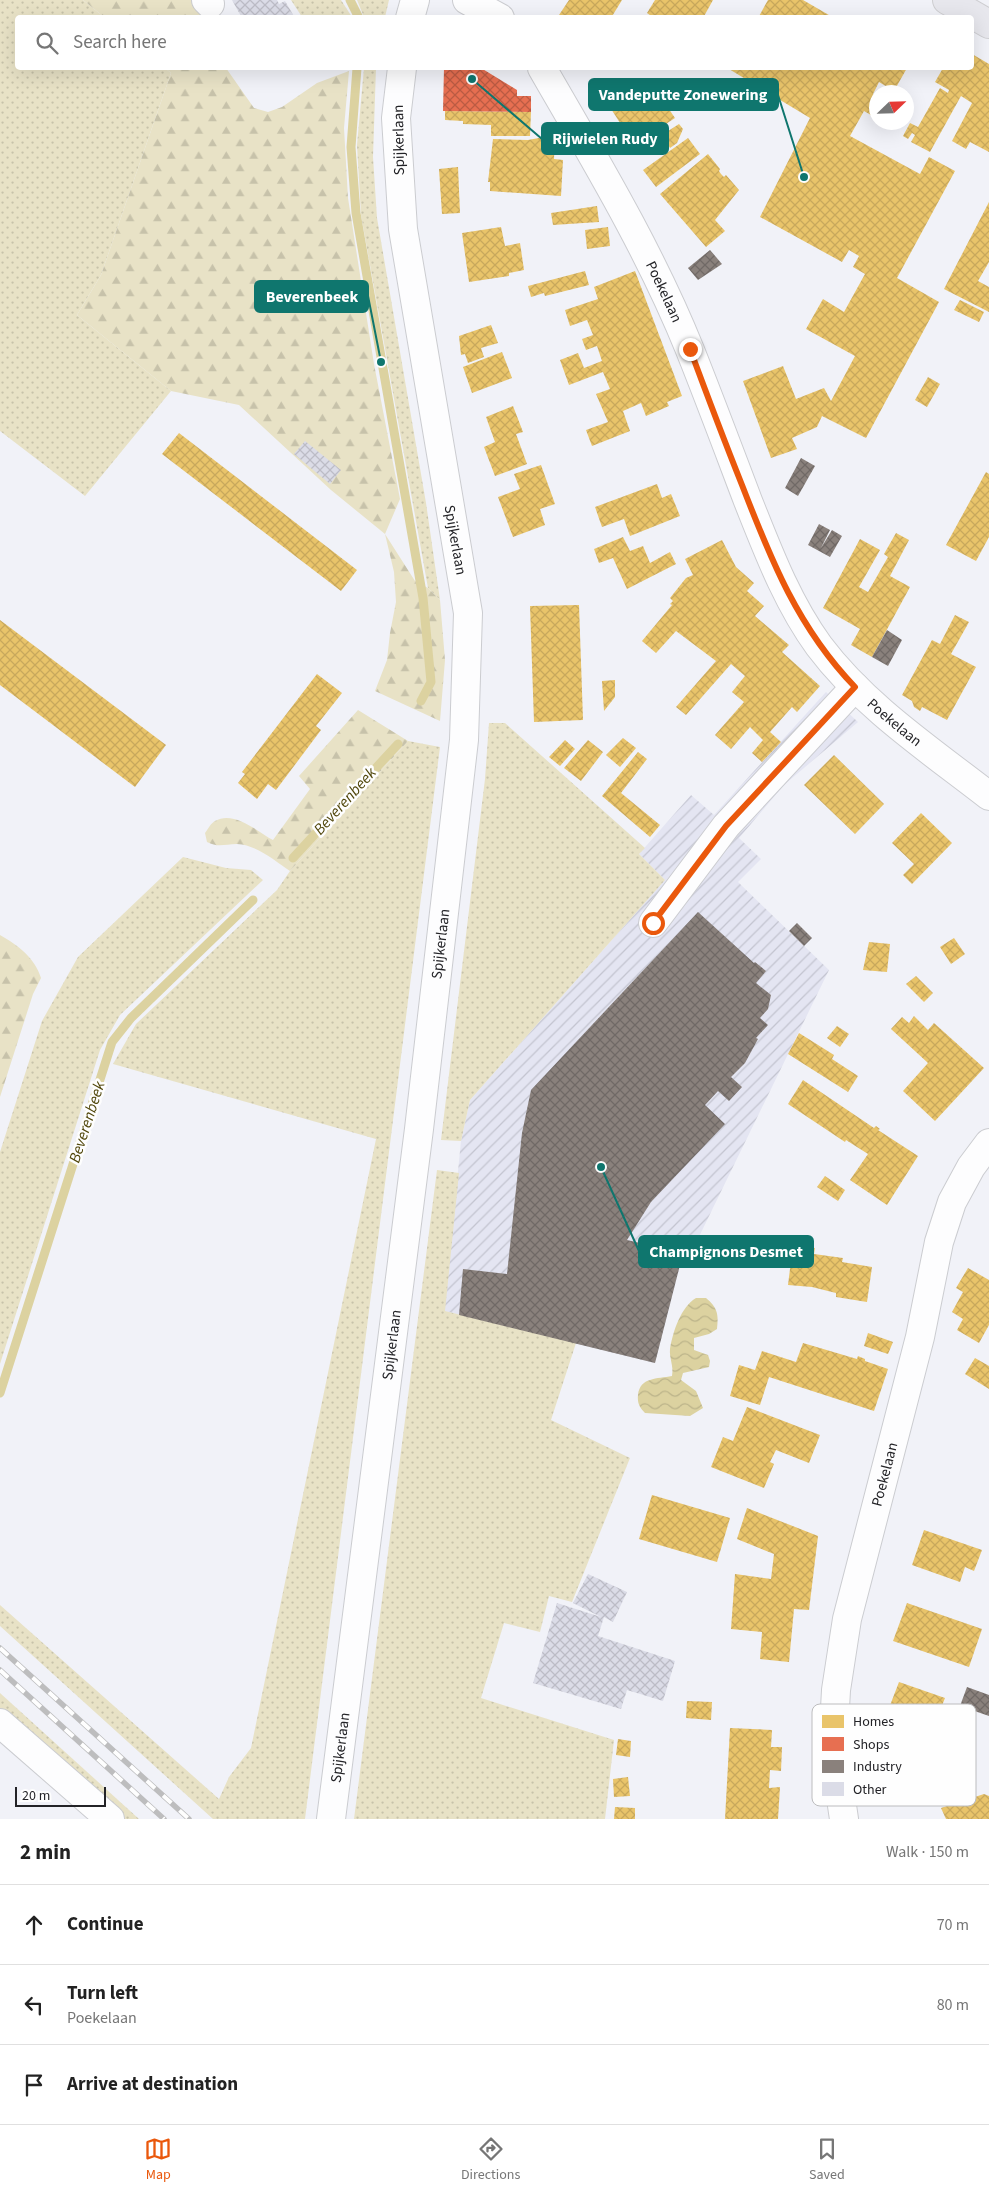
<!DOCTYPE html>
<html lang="en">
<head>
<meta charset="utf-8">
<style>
  :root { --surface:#fff; --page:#f2f2f2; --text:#222; --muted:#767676; --line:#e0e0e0; --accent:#ea580c }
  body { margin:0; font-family:"Source Sans 3",sans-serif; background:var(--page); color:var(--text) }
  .compass { position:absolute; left:869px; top:85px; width:45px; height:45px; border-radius:50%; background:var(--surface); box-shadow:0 5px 20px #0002; rotate:67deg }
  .scale { position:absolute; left:15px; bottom:12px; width:91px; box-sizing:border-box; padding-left:5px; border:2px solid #232327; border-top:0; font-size:14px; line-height:18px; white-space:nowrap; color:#232327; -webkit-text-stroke:4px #fefefe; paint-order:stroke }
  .stop { position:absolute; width:15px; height:15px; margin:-11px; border:4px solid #ea580c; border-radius:50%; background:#fff }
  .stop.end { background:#ea580c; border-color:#fff; box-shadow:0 1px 5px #0008 }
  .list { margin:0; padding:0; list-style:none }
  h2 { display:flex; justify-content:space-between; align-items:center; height:65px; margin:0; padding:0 20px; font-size:21px }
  h2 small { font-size:16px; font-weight:400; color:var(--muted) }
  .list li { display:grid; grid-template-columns:32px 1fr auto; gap:15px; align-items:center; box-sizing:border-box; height:80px; padding:0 20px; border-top:1px solid var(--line) }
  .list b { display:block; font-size:19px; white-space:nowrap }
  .list p { margin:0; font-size:16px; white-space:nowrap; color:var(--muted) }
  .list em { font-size:16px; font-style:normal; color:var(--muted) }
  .icon { flex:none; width:28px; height:28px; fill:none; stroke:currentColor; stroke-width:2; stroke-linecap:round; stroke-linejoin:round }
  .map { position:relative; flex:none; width:989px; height:1819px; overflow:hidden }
  .search { position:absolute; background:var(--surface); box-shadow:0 5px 20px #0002; left:15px; right:15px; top:15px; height:55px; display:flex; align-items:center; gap:12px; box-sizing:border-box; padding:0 18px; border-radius:5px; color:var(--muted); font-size:19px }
  .sheet { height:305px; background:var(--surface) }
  nav { display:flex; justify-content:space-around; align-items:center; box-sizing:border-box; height:70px; border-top:1px solid var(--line); background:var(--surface); font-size:14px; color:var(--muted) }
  nav a { display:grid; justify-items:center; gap:2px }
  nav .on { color:var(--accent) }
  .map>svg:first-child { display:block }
  .industrial { fill:url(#industrial-furrows) }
  .grass { fill:url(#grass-dots) }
  .forest { fill:url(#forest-firs) }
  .water { fill:url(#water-waves) }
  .homes { fill:url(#homes-cross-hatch) }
  .shops { fill:url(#shops-cross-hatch) }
  .industry { fill:url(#industry-cross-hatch) }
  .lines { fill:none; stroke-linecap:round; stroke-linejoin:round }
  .stream { stroke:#dcd2a0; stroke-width:9 }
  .building { fill:url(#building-cross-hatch) }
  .minor-casing { stroke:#cbccd0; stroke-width:30 }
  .major-casing { stroke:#ceced1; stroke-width:30 }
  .minor { stroke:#fdfdfe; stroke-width:28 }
  .major { stroke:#e7e7ed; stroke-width:28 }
  .rail-casing { stroke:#bdbdbe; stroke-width:5.5 }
  .rail { stroke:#fefefe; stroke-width:4; stroke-dasharray:11; stroke-linecap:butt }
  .route { stroke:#ea580c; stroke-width:6 }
  .labels { text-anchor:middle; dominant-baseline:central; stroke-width:5; stroke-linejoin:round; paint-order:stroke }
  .street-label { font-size:15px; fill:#232327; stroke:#fefefe }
  .water-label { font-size:16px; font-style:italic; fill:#50460a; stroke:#fefefe }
  .key { fill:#fefefe; stroke:#bcbcbe; stroke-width:1 }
  .key-label { font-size:14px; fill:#232327 }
  .leader { fill:none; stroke:#0f766e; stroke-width:2 }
  .callout-dot { fill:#0f766e; stroke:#fefefe; stroke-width:2 }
  .callout { fill:#0f766e; stroke:#0f766e; stroke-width:2 }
  .callout-label { font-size:16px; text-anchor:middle; font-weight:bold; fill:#fff }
</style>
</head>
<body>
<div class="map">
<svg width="989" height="1819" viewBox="0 0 989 1819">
  <defs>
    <pattern id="industrial-furrows" width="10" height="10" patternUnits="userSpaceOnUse" patternTransform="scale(1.25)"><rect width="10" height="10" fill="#e4e5f2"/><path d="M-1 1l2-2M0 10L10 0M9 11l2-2" fill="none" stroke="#c3c4d0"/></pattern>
    <pattern id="grass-dots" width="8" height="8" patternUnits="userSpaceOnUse" patternTransform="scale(1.25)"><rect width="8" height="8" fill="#e8e2c6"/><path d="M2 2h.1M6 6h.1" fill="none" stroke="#c7c2aa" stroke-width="1.8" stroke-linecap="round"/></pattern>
    <pattern id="forest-firs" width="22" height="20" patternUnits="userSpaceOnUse" patternTransform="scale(1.25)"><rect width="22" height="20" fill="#e8e2c6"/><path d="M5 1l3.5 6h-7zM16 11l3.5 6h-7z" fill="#c7c2aa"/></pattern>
    <pattern id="water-waves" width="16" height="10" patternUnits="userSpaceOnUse" patternTransform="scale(1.25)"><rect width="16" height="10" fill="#dcd2a0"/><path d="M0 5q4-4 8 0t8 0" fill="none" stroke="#bcb48a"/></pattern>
    <pattern id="homes-cross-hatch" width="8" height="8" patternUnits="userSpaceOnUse" patternTransform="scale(1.25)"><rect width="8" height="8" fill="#e9c46a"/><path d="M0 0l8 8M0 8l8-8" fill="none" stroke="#c8a85c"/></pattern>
    <pattern id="shops-cross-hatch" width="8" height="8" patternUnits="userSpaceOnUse" patternTransform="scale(1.25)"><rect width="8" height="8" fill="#e76f51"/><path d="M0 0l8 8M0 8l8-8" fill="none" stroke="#bb5b43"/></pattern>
    <pattern id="industry-cross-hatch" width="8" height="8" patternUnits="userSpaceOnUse" patternTransform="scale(1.25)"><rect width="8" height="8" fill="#8a817c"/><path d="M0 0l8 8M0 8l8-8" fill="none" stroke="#706966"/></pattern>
    <pattern id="building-cross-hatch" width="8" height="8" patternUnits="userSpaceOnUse" patternTransform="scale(1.25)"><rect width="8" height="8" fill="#dbdce7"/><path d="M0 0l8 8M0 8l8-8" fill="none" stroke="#bcbcc6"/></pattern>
  </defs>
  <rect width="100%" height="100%" fill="#f1f2f8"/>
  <path class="industrial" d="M826,692L858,722L784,785L739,838L761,859L738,882L829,970L693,1249L683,1254L655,1363L444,1311L461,1141L470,1100L665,880L639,854L691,795L714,815Z"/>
  <g class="grass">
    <path d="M0,0H83L104,17L18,18V68H165L171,73L101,275L77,315L171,391L85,496L0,431Z"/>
    <path d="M291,0H341L352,17H302Z"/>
    <path d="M357,0H389L385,17H364Z"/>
    <path d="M364,68H376L373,157L377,218L426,503L440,600L428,588L361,215L357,145Z"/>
    <path d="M489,723H505L645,848L639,854L665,880L470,1100L461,1141L441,1140L485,779Z"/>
    <path d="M408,741L440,747L305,1819H213L0,1626V1605L219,1799L229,1777L251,1748L376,1139L113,1064L136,1024L277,890L290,871Z"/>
    <path d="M183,857L226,868L251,870L263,880L120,1015L100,1050L0,1364V1152L42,1021L78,957Z"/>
    <path d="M437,1170L459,1173L445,1311L576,1343L551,1420L630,1458L572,1602L549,1596L540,1632L504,1623L481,1698L614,1740L605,1819H354Z"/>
    <path d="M0,1693L139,1819H119L0,1710Z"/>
  </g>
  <g class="forest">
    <path d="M83,0H197L211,13L209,18L104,17Z"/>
    <path d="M165,68H226L254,108L268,112L282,107L317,83L349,71L344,128L348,198L374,364L400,499L385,534L415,581L428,588L440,600L445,660L440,721L375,691L387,660L390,633L396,602L394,572L385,534L331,490L239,405L171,391L77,315L101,275L171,73Z"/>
    <path d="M358,710L408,741L290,871C275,861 257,845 237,844C225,844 218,848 207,842L205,833C208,829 211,823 215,821C234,810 258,832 273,840L310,789L299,776Z"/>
    <path d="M0,935C18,945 35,958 41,978L33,994L0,1097Z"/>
  </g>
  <path class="water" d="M696,1298H706C717,1307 719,1314 717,1329L709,1334L694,1338V1350L708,1355L710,1361L709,1367L683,1373L681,1380L696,1391L703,1408L690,1416L645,1413C640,1408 637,1403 638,1395C640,1377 657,1379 672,1376C674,1366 669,1358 670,1349C673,1331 681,1307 696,1298Z"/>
  <g class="homes">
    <path d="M569,0H622L611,18H557Z"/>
    <path d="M655,0H713L703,18H654L647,13Z"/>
    <path d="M768,0H803L834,18H758Z"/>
    <path d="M972,54L989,64V152L970,142L966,149L952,141L972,103L961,96L930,152L911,142L915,135L912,133L908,139L903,136L910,123L918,127L940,88L948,93L949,90L935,82L943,68H972Z"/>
    <path d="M730,68H907L894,91L879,82L873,94L876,96V118L864,111L850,136L920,174L929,157L955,171L897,278L939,302L866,438L822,416L817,427L792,438L797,449L771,458L743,381L783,366L796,399L824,388L831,401L855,356L806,329L823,299L844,312L865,274L853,267L859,256L849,250L842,262L760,217L810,118L729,69Z"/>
    <path d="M648,79L675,118L634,145L608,104Z"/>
    <path d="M445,111L531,112L530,136H491V125L463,124V121L445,120Z"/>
    <path d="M679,124L683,129L677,143L670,148L662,135Z"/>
    <path d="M555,135L554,159L563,160L561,196L490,191V182H488L493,139L528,140Z"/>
    <path d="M688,138L700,154L656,187L643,170Z"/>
    <path d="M708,154L720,169L719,171L721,174L724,177L726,175L739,190L715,220L725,231L706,247L660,194Z"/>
    <path d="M458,167L460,213L442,214L439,169Z"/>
    <path d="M989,202V262L978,281L989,287V312L944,289Z"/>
    <path d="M597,206L599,222L553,225L551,213Z"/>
    <path d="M501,227L505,246L520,243L524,270L509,273V276L469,282L462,233Z"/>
    <path d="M608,227L610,246L587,249L585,230Z"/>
    <path d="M585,271L589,285L545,296L544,293L531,297L528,286Z"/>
    <path d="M635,271L682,396L667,402L669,406L646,416L641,403L623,411L630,431L592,446L586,430L608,422L596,394L610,389L603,372L569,385L560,360L578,353L584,368L602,361L597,346L586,350L582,339L593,335L587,320L570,326L565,310L598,299L594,287Z"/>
    <path d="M960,300L984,312L979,322L954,310Z"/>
    <path d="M491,325L498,343L481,348L484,357L468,363L465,354L461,355L459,336Z"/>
    <path d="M502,352L512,378L472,393L463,367Z"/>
    <path d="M928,377L940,384L927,407L915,400Z"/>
    <path d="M513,406L523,432L516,434L527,464L495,476L484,447L495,442L486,417Z"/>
    <path d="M179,433L357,570L341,591L162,454Z"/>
    <path d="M541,465L555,504L540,509L545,525L513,537L498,497L520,489L514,474Z"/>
    <path d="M986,472L989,474V537L976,561L946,545Z"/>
    <path d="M657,484L662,498L671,494L680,516L630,536L624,519L602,527L595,507Z"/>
    <path d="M896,533L909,540L890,576L910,587L872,657L851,645L860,629L823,608L860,539L880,550L859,587L868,592L888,557L884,554Z"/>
    <path d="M623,537L630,551L643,546L650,563L670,552L676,564L627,589L613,558L599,563L594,549Z"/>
    <path d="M722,540L736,567L754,583L747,591L764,606L755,616L789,645L782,652L820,686L797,712L792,707L770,732L781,742L762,762L752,753L763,740L750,727L731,749L715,735L744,702L732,692L745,676L731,664L686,715L676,707L716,661L676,631L656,653L642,641L672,605L670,604L673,601L670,598L686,578L693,575L685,559Z"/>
    <path d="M579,605L583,720L534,722L530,606Z"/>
    <path d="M955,615L969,622L951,654L976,667L947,720L922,707L920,711L914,707L912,701L902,695L932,640L940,644Z"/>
    <path d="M0,620L166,745L135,787L0,685Z"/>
    <path d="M317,674L342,693L316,726L321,730L276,790L268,784L257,799L238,783L245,774L242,772Z"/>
    <path d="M615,680V697L604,711L602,681Z"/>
    <path d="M623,738L636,748L620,767L606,755Z"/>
    <path d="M565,740L575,749L560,766L549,757Z"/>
    <path d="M588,740L603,752L581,781L564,768Z"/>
    <path d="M638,752L647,759L621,793L660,825L650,837L602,796Z"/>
    <path d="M834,755L884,804L855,834L804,785Z"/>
    <path d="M921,813L952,843L912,884L903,875L914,864L892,843Z"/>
    <path d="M954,938L965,954L951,964L940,947Z"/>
    <path d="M869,942L890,944L887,972L863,970Z"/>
    <path d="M916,976L933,993L924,1002L906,984Z"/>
    <path d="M914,1016L928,1030L934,1023L984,1068L935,1121L903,1091L928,1063L891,1029L902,1017L909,1023Z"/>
    <path d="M837,1026L849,1034L840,1047L827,1038Z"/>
    <path d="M799,1033L834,1055L832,1059L858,1076L848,1092L788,1054Z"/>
    <path d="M803,1080L874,1128L876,1126L880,1129L878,1130L918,1156L887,1205L850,1180L868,1154L846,1140L845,1142L788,1104Z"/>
    <path d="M825,1176L845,1190L838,1201L817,1187Z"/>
    <path d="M793,1245L815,1248L814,1254L843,1258L842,1262L872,1267L867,1302L836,1297V1293L812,1287L788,1285Z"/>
    <path d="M968,1268L989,1280V1325L979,1343L957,1330L963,1319L952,1312L963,1292L956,1288Z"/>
    <path d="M868,1333L893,1342L888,1354L864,1346Z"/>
    <path d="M803,1343L857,1359L858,1356L865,1359V1361L888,1369L874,1411L769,1377L760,1405L730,1396L739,1365L755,1370L762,1351L796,1362Z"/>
    <path d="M975,1358L989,1366V1389L965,1374Z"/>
    <path d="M747,1407L820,1435L809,1463L776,1450L770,1462L774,1464L764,1488L711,1467L723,1437L733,1441Z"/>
    <path d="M652,1495L730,1518L717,1562L639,1539Z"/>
    <path d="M747,1508L818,1536L809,1610L794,1609L789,1662L760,1659L762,1632L731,1629L735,1574L771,1579L774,1554L737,1539Z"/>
    <path d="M924,1530L982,1550L974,1571L965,1567L960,1582L912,1565Z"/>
    <path d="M907,1603L982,1629L969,1667L893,1641Z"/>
    <path d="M899,1682L945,1698L941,1708L937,1706L927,1735L884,1721Z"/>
    <path d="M687,1701L712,1702L711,1720L686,1718Z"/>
    <path d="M730,1728L772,1730L771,1747H782L781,1771L770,1770L769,1788L780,1787L778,1819H725Z"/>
    <path d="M618,1739L631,1741L630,1757L616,1755Z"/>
    <path d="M628,1777L630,1796L614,1797L613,1779Z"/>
    <path d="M984,1794L989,1796V1819H946L941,1808Z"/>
    <path d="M615,1807L635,1808V1819H614Z"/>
  </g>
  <path class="shops" d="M444,68H481L517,90V96H531V112L443,111Z"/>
  <g class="industry">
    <path d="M710,250L722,264L698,280L688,268Z"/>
    <path d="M801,458L815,466L798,496L785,488Z"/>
    <path d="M819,524L830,530L821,548L832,530L842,536L830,557L808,545Z"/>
    <path d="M887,630L902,640L888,666L872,657Z"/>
    <path d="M698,912L754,963L755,962L766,971L756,983L771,995L768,1009L760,1018L768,1025L756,1038L758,1039L745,1063L731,1077L742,1087L729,1101L718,1091L705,1105L725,1124L651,1202L627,1240L683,1253L655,1363L459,1315L463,1269L507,1274L522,1133L531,1090Z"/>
    <path d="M797,923L812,938L804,946L789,931Z"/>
    <path d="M967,1687L989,1695V1716L960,1706Z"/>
  </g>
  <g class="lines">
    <g class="stream">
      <path d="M350,0L359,18"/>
      <path d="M357,68L351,147L356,213L423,598L431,682L421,701"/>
      <path d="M293,858L398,744"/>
      <path d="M0,1393L112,1042L131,1018L253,900"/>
    </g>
  </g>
  <g class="building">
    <path d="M232,0H277L279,4L285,1L295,18H242Z"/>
    <path d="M305,441L341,470L330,484L294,454Z"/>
    <path d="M588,1574L627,1592L613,1622L604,1617L598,1636L675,1661L663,1701L627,1690L621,1709L533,1683L557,1603L601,1617L573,1603Z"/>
  </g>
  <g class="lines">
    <g class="minor-casing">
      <g id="minor">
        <path d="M206,0L210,4"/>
        <path d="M467,0L500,18"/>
        <path d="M410,18L415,0"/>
        <path id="s1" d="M542,68C595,160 650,251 690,350C710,400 729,451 748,501C768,551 787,602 819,646C864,706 930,750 989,796"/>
        <path d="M653,923L726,826L855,687"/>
        <path d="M0,1723L110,1819"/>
        <path id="s2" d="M331,1819L419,1129L464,740L468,613L403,229L396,118L402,68"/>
        <path id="s3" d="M844,1819L836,1765L834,1727L836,1690L847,1619L920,1337L939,1242L952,1202L971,1167L989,1143"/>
      </g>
    </g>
    <g class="major-casing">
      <path id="major" d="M947,0L989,24"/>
    </g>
    <use href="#minor" class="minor"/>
    <use href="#major" class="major"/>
    <g class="rail-casing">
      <g id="rail">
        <path d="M0,1648L189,1819"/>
        <path d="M0,1670L164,1819"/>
      </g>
    </g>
    <use href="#rail" class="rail"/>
  </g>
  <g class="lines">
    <path class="route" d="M653,923L726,826L855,687C798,628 771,560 742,485C724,440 707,395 690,349"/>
  </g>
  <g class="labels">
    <g class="street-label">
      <text transform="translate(399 140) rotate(-91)">Spijkerlaan</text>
      <text stroke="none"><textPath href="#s1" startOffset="255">Poekelaan</textPath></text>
      <text transform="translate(455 540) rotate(80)">Spijkerlaan</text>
      <text stroke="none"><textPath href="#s1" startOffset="750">Poekelaan</textPath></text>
      <text stroke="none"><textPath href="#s2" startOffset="882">Spijkerlaan</textPath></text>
      <text stroke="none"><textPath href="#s2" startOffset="478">Spijkerlaan</textPath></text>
      <text stroke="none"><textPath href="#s3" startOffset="351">Poekelaan</textPath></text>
      <text stroke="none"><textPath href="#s2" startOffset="72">Spijkerlaan</textPath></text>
    </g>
    <g class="water-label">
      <text transform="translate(345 801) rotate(-48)">Beverenbeek</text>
      <text transform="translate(87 1122) rotate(-72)">Beverenbeek</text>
    </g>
  </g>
  <rect x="812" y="1704" width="164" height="102" rx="8" class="key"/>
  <rect x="822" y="1715" width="22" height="13" fill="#e9c46a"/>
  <rect x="822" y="1737" width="22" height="14" fill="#e76f51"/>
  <rect x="822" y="1760" width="22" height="13" fill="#8a817c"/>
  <rect x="822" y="1782" width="22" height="14" fill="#dbdce7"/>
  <g class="key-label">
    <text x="853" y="1726">Homes</text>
    <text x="853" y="1749">Shops</text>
    <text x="853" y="1771">Industry</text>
    <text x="853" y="1794">Other</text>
  </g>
  <path class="leader" d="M804 177L778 95M472 79L542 139M381 362L368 296M601 1167L639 1251"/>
  <g class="callout-dot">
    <circle cx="804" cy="177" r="5"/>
    <circle cx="472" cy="79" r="5"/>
    <circle cx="381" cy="362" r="5"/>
    <circle cx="601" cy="1167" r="5"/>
  </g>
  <g class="callout">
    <rect x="589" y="79" width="189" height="31" rx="5"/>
    <rect x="542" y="123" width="126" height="31" rx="5"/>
    <rect x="255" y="281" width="113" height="31" rx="5"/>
    <rect x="639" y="1236" width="174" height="31" rx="5"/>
  </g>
  <g class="callout-label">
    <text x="683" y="100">Vandeputte Zonewering</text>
    <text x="605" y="144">Rijwielen Rudy</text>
    <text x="312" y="302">Beverenbeek</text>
    <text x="726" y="1257">Champignons Desmet</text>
  </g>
</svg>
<svg class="compass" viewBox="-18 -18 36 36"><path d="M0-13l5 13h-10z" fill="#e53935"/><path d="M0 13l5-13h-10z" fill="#767676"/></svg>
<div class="scale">20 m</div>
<div class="stop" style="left:653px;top:923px"></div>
<div class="stop end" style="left:690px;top:349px"></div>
<div class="search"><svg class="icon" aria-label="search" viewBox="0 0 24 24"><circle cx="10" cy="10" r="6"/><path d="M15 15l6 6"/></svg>Search here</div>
</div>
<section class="sheet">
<h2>2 min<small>Walk · 150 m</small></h2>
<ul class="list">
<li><svg class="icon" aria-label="ahead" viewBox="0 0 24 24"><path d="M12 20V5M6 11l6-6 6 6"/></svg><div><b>Continue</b></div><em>70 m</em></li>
<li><svg class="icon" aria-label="left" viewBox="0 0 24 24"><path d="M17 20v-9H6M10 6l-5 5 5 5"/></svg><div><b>Turn left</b><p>Poekelaan</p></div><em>80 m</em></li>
<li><svg class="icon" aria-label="arrive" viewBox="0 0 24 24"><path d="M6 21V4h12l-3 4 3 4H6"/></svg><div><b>Arrive at destination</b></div></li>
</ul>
</section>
<nav>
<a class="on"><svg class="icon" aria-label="map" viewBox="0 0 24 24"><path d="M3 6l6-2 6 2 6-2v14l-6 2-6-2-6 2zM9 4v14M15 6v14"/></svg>Map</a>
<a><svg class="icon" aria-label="directions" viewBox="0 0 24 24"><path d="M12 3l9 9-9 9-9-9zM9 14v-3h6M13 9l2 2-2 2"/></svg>Directions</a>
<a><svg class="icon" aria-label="saved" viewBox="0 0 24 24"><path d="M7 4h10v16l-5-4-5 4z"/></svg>Saved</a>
</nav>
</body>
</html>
